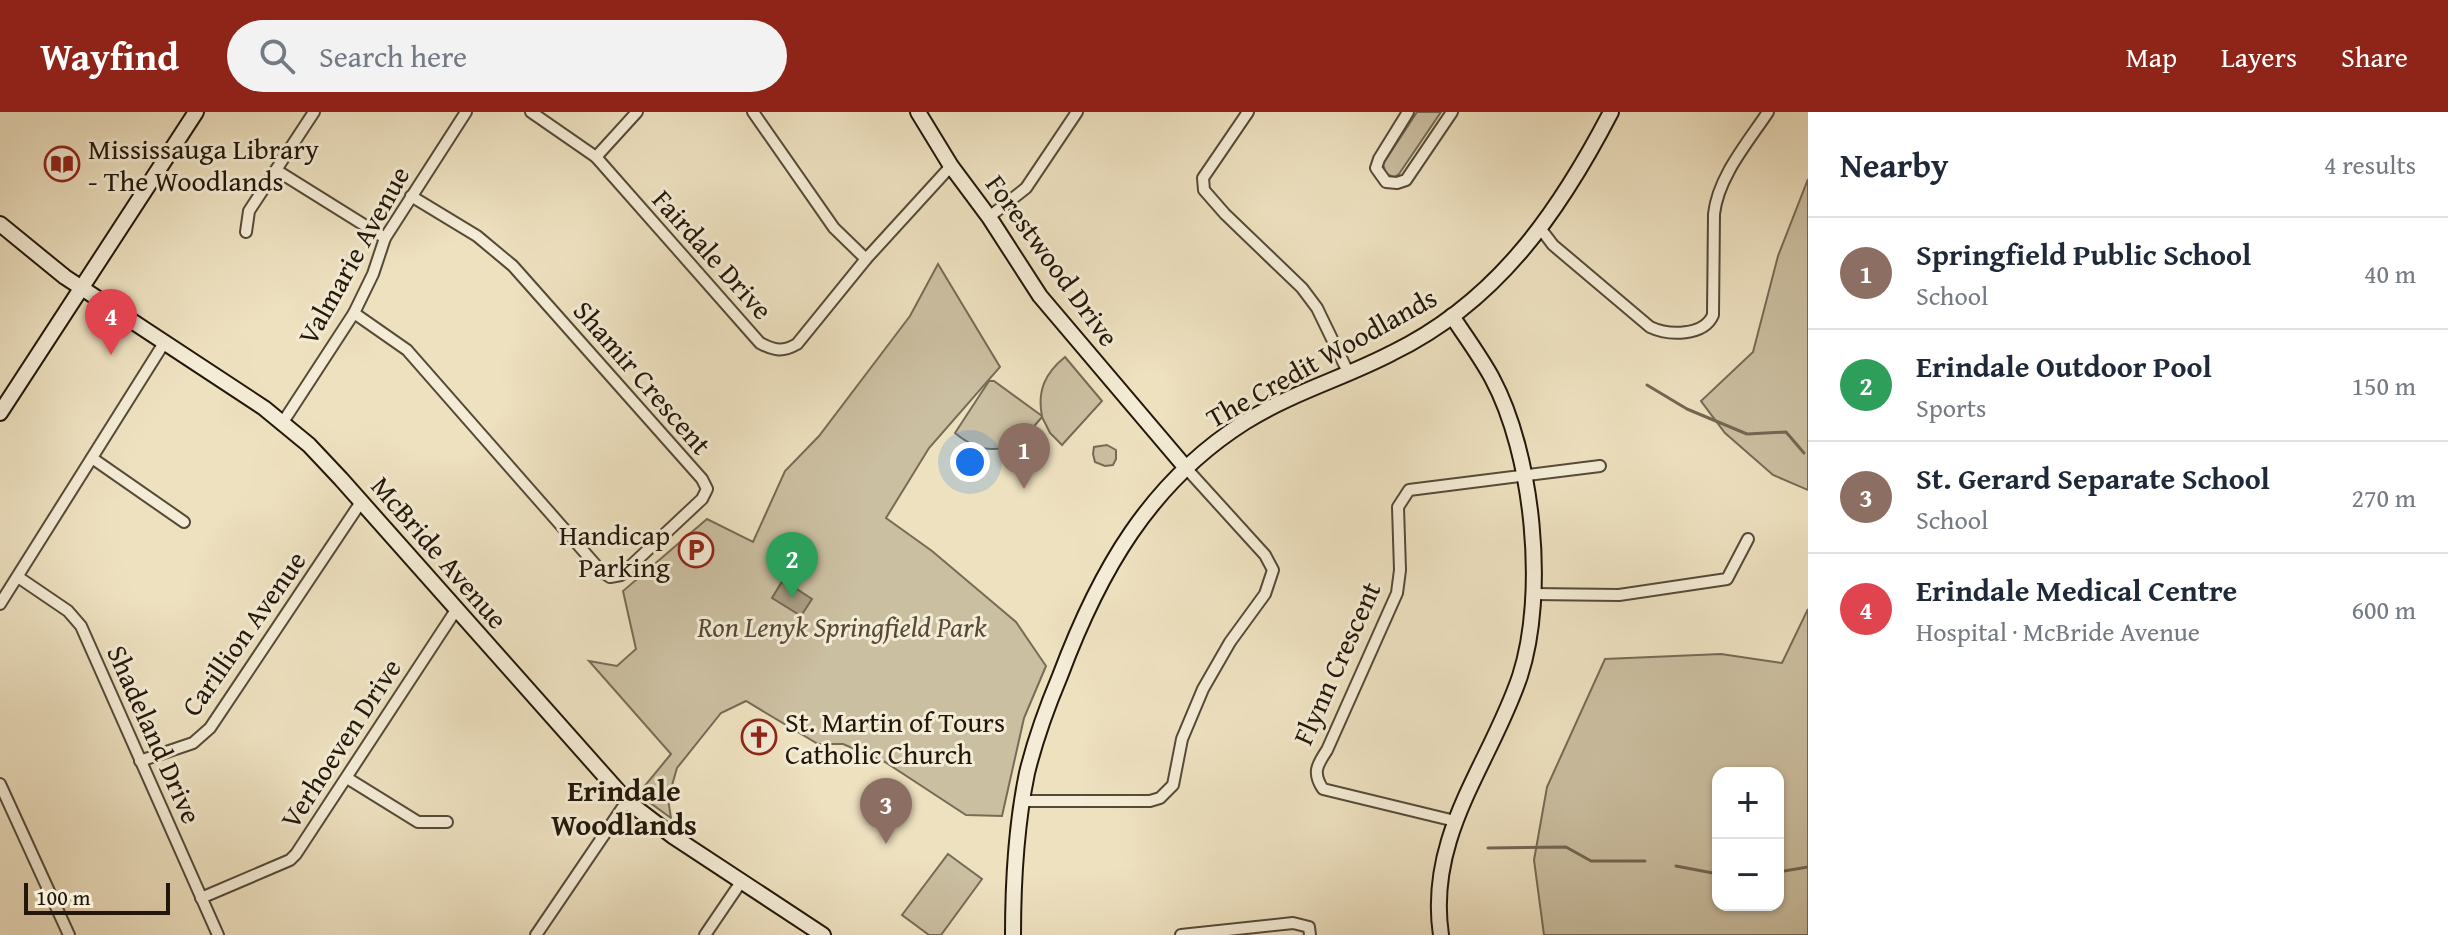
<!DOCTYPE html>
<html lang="en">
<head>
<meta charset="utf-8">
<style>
  :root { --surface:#fff; --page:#f2f2f3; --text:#1f2937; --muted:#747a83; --line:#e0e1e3; --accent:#8f2418 }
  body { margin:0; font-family:"Gentium Book Plus",serif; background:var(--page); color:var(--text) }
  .controls { position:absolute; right:24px; bottom:24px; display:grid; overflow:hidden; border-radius:16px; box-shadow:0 2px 6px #0004 }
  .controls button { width:72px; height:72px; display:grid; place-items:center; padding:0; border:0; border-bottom:2px solid var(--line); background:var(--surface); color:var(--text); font:40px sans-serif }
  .scale { position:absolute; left:24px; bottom:20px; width:146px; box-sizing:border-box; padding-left:8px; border:4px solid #22170a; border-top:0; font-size:22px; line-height:28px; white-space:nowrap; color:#22170a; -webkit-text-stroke:6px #f4ecd6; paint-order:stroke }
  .you { position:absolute; left:970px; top:350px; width:28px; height:28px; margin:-20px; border:6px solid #fff; border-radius:50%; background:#1a73e8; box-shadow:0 0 0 12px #1a73e833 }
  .badge { display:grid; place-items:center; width:52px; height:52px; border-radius:50%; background:var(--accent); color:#fff; font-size:26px; font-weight:700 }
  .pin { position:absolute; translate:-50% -66px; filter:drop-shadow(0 2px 4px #0008) }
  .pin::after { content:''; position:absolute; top:42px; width:28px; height:24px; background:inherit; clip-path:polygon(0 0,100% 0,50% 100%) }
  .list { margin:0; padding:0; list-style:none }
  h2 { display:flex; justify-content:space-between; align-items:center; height:104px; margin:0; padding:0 32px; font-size:34px }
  h2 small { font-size:26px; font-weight:400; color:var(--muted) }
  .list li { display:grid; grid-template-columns:52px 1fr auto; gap:24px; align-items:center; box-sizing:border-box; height:112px; padding:0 32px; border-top:2px solid var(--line) }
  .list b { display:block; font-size:30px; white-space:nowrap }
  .list p { margin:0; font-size:26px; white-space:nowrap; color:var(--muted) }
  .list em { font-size:26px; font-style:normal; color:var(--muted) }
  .icon { flex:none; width:44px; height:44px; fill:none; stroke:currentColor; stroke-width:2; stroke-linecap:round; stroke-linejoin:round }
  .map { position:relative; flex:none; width:1808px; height:823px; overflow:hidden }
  header { display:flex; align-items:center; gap:48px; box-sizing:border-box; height:112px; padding:0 40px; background:var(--accent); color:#fff }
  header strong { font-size:38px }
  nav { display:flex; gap:44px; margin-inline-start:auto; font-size:28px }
  .search { width:560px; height:72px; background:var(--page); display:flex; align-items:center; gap:20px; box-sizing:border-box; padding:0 28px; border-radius:44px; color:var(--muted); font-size:30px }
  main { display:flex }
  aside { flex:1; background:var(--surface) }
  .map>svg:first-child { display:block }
  .green { fill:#cbbfa1; stroke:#766b56; stroke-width:2; fill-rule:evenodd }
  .water { fill:#a99c82; stroke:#736752; stroke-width:2 }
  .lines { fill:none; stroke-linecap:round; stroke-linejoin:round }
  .stream { stroke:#736752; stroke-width:3 }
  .street-casing { stroke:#554a38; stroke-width:14 }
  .secondary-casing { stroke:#22170a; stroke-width:18 }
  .street { stroke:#f4ecd6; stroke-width:10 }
  .secondary { stroke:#f4ecd6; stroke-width:14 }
  .labels { text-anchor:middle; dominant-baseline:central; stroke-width:6; stroke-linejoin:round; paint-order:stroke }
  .poi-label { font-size:28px; fill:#22170a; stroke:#f4ecd6; text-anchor:start }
  .street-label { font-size:28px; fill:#22170a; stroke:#f4ecd6 }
  .park-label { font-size:28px; font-style:italic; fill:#554937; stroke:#f4ecd6 }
  .neighbourhood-label { font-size:30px; font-weight:bold; fill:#22170a; stroke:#f4ecd6 }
</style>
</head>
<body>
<header>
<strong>Wayfind</strong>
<div class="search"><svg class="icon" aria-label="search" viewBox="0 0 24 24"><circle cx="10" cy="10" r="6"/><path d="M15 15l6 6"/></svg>Search here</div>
<nav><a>Map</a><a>Layers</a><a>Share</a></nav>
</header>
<main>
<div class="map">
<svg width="1808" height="823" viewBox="0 0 1808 823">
  <rect width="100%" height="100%" fill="#eee1c0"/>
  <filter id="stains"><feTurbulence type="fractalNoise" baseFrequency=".0025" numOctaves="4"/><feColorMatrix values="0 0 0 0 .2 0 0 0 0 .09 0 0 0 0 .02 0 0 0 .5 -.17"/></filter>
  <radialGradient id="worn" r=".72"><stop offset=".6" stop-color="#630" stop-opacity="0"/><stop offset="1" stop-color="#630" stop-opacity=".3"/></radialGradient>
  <g class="green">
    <path d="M1417,0H1441L1399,62L1394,65L1386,62L1383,52Z"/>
    <path d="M1808,67V378L1773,363L1725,321L1701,289L1753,240L1778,144Z"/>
    <path d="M938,152L1000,255L929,336L886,406L932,439L1016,510L1046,554L1024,606L1002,704L966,703L885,650L843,632H818L746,589L721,601L677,656L668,687L671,706L638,682L671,642L589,549L617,554L636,537L623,479L707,407L753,430L785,359L819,324L910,204Z"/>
    <path d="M1065,245L1102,289L1062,333L1050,321L1042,305C1016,337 990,350 955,321L989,269H994L1042,304C1037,279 1045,261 1065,245Z"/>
    <path d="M1107,333L1116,338V347L1113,353L1105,354L1095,350L1093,342L1094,335Z"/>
    <path d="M1808,497V823H1544L1534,748L1547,675L1605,547L1721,542L1782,551ZM1718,661H1778V793H1718Z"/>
    <path d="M948,742L982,767L941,823H929L902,803Z"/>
  </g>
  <path class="water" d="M783,468L812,487L801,504L772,486Z"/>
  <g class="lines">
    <g class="stream">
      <path d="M1647,273L1687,297L1747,322L1786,320L1804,341"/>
      <path d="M1488,736L1566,735L1591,749H1645"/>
      <path d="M1676,754L1718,762"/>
      <path d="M1778,760L1808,755"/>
    </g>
    <g class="street-casing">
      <g id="street">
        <path d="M531,0L596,45L760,231C775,239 783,240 797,232L866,147L951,54"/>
        <path d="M753,0L834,116L866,147"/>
        <path d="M1248,0L1203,66L1204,78L1225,102L1302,176L1317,196L1348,260"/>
        <path d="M1408,0L1379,47L1376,56L1386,70L1397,71L1406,68L1452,0"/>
        <path d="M596,45L637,0"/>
        <path d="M276,58L385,126"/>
        <path d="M989,105L1026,76L1077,0"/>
        <path d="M1540,116L1553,133L1650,215C1669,224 1704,224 1713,203L1714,102C1718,65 1748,30 1768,0"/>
        <path d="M246,120L249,99L314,0"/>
        <path d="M354,201L407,238L601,459L610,465L621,463L702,387L707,377L702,367L513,154L477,124L411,84"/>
        <path d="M283,310L354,201L373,162L385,126L466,0"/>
        <path d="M92,346L184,410"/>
        <path d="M18,465L68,499L81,514L218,823"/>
        <path d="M1533,482L1619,483L1727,467L1748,427"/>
        <path d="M0,492L164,231"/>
        <path d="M140,649L193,631L210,616L361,390"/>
        <path d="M347,666L418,710H447"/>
        <path d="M0,672L69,823"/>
        <path d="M1022,689H1150L1160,686L1173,673L1182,627L1203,577L1230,530L1265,482L1273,458L1265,443L1186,356"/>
        <path d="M1455,709L1323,677C1312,661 1317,653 1327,638L1397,481L1400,458L1398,395L1409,378L1600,354"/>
        <path d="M201,786L290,748L296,742L456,498"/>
        <path d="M536,823L627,689"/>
        <path d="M705,823L741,770"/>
        <path d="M1181,823L1293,811L1309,815L1310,823"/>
      </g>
    </g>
    <g class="secondary-casing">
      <g id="secondary">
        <path d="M918,0L951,54L989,105L1040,184L1186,356"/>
        <path d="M0,112L65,165L264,296L309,333L341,367L627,689L674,725L823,823"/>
        <path d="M0,301L196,0"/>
        <path d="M1013,823C1013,769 1016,714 1027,661C1035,628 1047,595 1060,564C1099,460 1149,371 1245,310C1291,281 1344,266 1392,241C1497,190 1559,100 1611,0"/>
        <path d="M1441,823C1426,723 1491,651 1520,564C1547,481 1533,342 1492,266C1480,244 1465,224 1452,204"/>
      </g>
    </g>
    <use href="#street" class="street"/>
    <use href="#secondary" class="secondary"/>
  </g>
  <defs>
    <g id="library-ring" transform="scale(1.8)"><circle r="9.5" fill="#f4ecd6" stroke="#8f2418" stroke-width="1.5"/><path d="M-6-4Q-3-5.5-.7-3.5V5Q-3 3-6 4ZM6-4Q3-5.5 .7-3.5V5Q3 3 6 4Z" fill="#8f2418"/></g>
    <g id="parking-ring" transform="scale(1.8)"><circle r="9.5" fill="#f4ecd6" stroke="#8f2418" stroke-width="1.5"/><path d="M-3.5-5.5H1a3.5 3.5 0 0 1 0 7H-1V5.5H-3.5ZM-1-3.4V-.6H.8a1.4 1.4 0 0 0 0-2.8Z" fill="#8f2418"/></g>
    <g id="church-ring" transform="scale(1.8)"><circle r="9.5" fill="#f4ecd6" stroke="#8f2418" stroke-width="1.5"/><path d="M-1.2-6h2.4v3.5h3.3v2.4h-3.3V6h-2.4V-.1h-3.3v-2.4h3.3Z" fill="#8f2418"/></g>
  </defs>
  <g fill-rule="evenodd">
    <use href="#library-ring" x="62" y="52"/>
    <use href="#parking-ring" x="696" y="438"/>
    <use href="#church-ring" x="759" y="625"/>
  </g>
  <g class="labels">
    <g class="poi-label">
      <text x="88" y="36">Mississauga Library<tspan x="88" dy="32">- The Woodlands</tspan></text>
      <text x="670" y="422" text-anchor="end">Handicap<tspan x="670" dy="32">Parking</tspan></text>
      <text x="785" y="609">St. Martin of Tours<tspan x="785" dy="32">Catholic Church</tspan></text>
    </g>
    <g class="street-label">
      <text transform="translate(713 142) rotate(48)">Fairdale Drive</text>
      <text transform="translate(353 143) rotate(-61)">Valmarie Avenue</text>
      <text transform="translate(1053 148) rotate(54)">Forestwood Drive</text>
      <text transform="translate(1321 245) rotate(-29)">The Credit Woodlands</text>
      <text transform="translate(643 265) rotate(49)">Shamir Crescent</text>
      <text transform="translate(440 440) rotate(49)">McBride Avenue</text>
      <text transform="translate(243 521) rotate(-55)">Carillion Avenue</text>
      <text transform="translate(1336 551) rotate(-66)">Flynn Crescent</text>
      <text transform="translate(155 622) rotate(66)">Shadeland Drive</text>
      <text transform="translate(340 631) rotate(-57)">Verhoeven Drive</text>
    </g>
    <g class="park-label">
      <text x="842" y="514">Ron Lenyk Springfield Park</text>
    </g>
    <g class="neighbourhood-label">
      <text x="624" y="678">Erindale<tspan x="624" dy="34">Woodlands</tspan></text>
    </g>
  </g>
  <rect width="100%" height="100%" filter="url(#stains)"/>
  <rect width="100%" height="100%" fill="url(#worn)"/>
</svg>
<div class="controls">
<button>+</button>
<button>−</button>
</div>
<div class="scale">100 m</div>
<div class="you"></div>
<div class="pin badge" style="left:1024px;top:377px;background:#8d6e63">1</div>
<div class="pin badge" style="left:792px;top:486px;background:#2e9e5b">2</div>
<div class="pin badge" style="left:886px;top:732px;background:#8d6e63">3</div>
<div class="pin badge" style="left:111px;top:243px;background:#e0444e">4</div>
</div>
<aside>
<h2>Nearby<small>4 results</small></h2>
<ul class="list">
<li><span class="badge" style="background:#8d6e63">1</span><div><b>Springfield Public School</b><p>School</p></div><em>40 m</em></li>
<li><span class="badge" style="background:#2e9e5b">2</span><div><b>Erindale Outdoor Pool</b><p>Sports</p></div><em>150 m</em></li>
<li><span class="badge" style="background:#8d6e63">3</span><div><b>St. Gerard Separate School</b><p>School</p></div><em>270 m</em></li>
<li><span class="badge" style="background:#e0444e">4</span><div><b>Erindale Medical Centre</b><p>Hospital · McBride Avenue</p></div><em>600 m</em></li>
</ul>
</aside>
</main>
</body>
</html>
